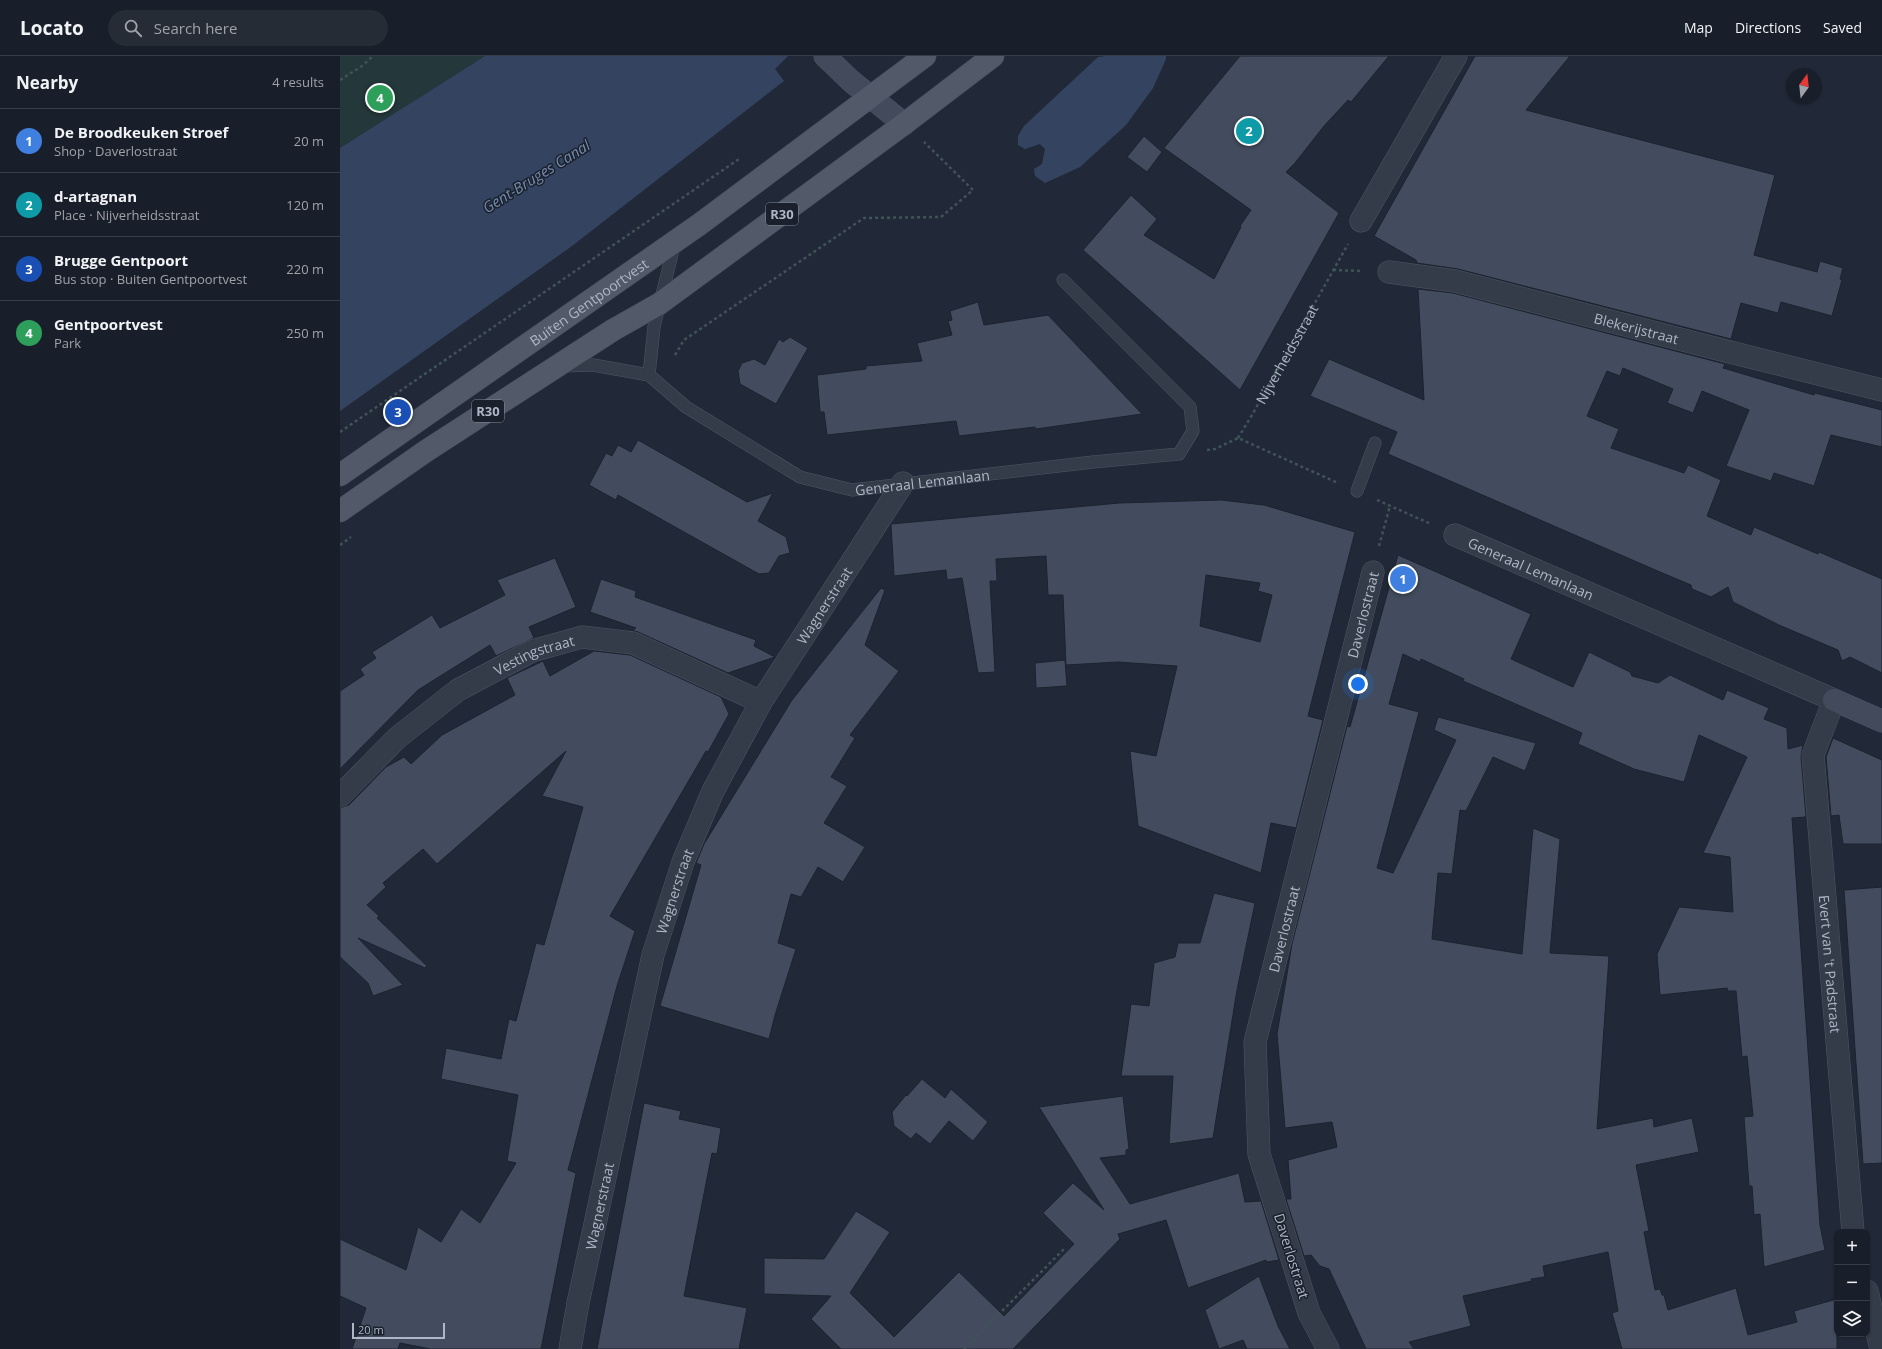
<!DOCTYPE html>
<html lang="en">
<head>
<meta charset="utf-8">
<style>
  :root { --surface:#191f2a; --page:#262c36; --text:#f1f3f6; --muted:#9fa2a8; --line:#373d47; --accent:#81a8f8 }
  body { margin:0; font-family:"Open Sans",sans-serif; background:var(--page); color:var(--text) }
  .controls { position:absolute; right:12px; bottom:12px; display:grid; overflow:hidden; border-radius:8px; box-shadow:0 1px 3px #0004 }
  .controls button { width:36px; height:36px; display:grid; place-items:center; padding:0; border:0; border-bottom:1px solid var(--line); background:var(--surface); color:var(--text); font:20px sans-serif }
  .compass { position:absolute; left:1446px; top:12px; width:36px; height:36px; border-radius:50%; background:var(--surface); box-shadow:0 1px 3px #0004; rotate:15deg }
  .scale { position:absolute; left:12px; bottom:10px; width:93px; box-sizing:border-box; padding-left:4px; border:2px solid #afb6c5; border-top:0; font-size:11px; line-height:14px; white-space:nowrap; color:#afb6c5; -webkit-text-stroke:3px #1a212d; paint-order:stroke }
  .you { position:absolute; left:1018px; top:628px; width:14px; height:14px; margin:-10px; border:3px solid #fff; border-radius:50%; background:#1a73e8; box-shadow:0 0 0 6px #1a73e833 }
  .badge { display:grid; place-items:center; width:26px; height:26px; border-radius:50%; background:var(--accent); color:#fff; font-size:13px; font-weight:700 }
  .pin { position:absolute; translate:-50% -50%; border:2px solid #fff; box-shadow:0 1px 4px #0006 }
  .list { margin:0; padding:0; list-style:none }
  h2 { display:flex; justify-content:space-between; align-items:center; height:52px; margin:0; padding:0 16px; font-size:17px }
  h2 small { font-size:13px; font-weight:400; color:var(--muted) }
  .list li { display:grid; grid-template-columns:26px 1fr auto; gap:12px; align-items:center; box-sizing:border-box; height:64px; padding:0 16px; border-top:1px solid var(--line) }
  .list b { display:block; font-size:15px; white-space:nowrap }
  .list p { margin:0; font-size:13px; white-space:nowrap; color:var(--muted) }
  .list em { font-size:13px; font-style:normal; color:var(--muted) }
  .icon { flex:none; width:22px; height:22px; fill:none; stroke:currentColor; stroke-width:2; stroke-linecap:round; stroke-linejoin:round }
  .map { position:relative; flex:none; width:1542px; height:1293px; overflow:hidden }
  header { display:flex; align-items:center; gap:24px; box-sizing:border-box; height:56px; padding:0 20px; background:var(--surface); border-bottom:1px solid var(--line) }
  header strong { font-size:19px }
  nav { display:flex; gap:22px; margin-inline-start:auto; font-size:14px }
  .search { width:280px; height:36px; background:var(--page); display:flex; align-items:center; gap:10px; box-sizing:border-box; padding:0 14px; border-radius:22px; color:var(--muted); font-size:15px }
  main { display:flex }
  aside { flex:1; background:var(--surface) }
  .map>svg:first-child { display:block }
  .green { fill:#24373b }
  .water { fill:#344460 }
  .building { fill:#424c5e; stroke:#1c232f; fill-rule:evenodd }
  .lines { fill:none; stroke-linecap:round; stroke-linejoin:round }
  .lane-casing { stroke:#4f5663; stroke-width:13 }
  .street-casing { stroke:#4f5663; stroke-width:23 }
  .secondary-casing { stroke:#4f5663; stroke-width:23 }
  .primary-casing { stroke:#3e4552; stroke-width:23 }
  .path { stroke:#405357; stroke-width:2.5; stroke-dasharray:3 3; stroke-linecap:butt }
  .lane { stroke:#343b49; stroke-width:12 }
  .street { stroke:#343b49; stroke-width:22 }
  .secondary { stroke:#424a5c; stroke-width:22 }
  .primary { stroke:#525a69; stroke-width:22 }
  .labels { text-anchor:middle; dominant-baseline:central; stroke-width:3; stroke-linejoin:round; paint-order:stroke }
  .shield { fill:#1a212d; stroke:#828997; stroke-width:1 }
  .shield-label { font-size:13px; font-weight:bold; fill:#afb6c5 }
  .street-label { font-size:14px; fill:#afb6c5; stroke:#1a212d }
  .water-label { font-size:15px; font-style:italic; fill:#768bae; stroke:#1a212d }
</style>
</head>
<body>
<header>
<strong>Locato</strong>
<div class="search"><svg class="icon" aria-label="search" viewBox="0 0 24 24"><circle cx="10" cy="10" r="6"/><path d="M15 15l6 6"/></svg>Search here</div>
<nav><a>Map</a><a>Directions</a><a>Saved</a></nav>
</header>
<main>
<aside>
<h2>Nearby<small>4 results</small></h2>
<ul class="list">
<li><span class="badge" style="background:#3f7fe0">1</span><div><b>De Broodkeuken Stroef</b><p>Shop · Daverlostraat</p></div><em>20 m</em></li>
<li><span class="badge" style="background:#0f9aa8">2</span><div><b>d-artagnan</b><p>Place · Nijverheidsstraat</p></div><em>120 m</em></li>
<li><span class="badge" style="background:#1a4fb4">3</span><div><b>Brugge Gentpoort</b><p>Bus stop · Buiten Gentpoortvest</p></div><em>220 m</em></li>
<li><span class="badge" style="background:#2e9e5b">4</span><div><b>Gentpoortvest</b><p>Park</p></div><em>250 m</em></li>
</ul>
</aside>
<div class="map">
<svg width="1542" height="1293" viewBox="0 0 1542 1293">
  <rect width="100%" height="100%" fill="#212938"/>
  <path class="green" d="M0,0H145L0,92Z"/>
  <g class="water">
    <path d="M145,0H448L435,13L444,25L232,190L0,355V92Z"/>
    <path d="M766,0H826V3L813,32L786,69L740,111L705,127L695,120L694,113L702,108L705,93L700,88L685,93L678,89V80L684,70L758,1Z"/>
  </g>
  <g class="building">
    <path d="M900,0H1049L1011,46L1008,44L984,70L955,107L946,116L999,157L900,334L743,194L791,139L817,163L804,179L874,223L901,171L900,170L911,154L824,92Z"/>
    <path d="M1135,0H1230L1186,54L1435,119L1414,199L1477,216L1480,205L1503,212L1500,223L1502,224L1492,260L1441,246L1438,257L1401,247L1391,283L1118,213L1077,207L1076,204L1034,180Z"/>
    <path d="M804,80L822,96L807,116L787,101Z"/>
    <path d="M1078,233L1113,237L1385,308L1383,312L1474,339L1475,337L1542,354V391L1491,379L1474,430L1434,417L1431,425L1386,410L1409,354L1362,335L1353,357L1327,347L1333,333L1283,312L1280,320L1267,315L1247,360L1279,373L1271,392L1344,417L1348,409L1381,424L1367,460L1411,479L1414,471L1478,498L1479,496L1542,523V617L1510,601L1502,605L1498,594L1439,569L1393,546L1388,531L1371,541L1352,533L1351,529L1320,516L1048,398L1057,376L970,340L989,303L1084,344Z"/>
    <path d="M638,246L644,269L708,259L802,358L696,373L695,371L619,380L616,365L487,379L484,356H480L477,319L526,313V310L582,305L577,287L612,279L608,265L612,264L610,255Z"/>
    <path d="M450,281L468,292L436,348L400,328L398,315L402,307L414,303L425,309L439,283L443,286Z"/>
    <path d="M298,384L407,446L433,437L418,465L446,481L450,497L439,500L429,517L419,518L278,439L276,444L249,429L266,397L272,400L278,389L291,396Z"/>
    <path d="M881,444L924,449L1015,476L968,660L983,664L956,772L931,767L921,817L798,770L790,695L816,700L837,610L778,606L726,609L723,539H708L706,500L656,503L657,525H650L655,616L638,617L622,522L607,524L606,514L554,520L551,468L779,447ZM866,519L920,527L918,535L932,539L920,586L860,570Z"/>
    <path d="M1058,499L1191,558L1171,603L1233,631L1249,596L1290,616L1292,620L1318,627L1330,619L1383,644L1387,634L1429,652L1424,663L1447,672L1448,693L1463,689L1461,700L1466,761L1452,762L1480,1169L1485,1194L1424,1211L1420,1158L1414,1159L1412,1130H1409L1404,1061L1413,1060L1407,1000L1402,1001L1396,935H1388L1387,932L1320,939L1317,898L1339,851L1393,856L1390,801L1363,797L1407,701L1359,679L1344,726L1294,713L1238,688L1242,677L1123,625L1124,623L1081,603L1080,606L1063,598L1049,648L1079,656L1037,812L1053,817L1116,684L1094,674L1098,661L1196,687L1185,715L1153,701L1126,755L1120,754L1112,818L1098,817L1092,883L1182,898L1193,772L1220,783L1210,897L1269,900L1257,1073L1313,1062L1314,1071L1352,1062L1359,1096L1296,1109L1309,1175L1304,1176L1315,1234L1320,1233L1322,1239H1324L1328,1254L1396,1232L1408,1279L1457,1266L1454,1255L1497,1243V1293H1282L1272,1257L1278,1255L1268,1196L1203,1210L1205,1221L1191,1223L1192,1225L1123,1240L1131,1270L1069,1286L1074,1293H1026L989,1213L980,1210L971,1199L964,1200L946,1143H951L948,1104L997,1091L992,1066L945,1072L937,978L952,888L1007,670L1010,671Z"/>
    <path d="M215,502L236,551L189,571L194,582L156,600L150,589L78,634L0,713V635L24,619L20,613L36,602L32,596L92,559L100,572L165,539L157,524Z"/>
    <path d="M261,523L296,535L295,541L416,584L414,590L435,601L388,617L298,576L292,574L296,572L250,556Z"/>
    <path d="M541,532L545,534L525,589L559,615L510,679L515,682L491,721L507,730L484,767L525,791L503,826L478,811L461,841L451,838L438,887L456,893L435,959L429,983L320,950L361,809L356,807L364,788L452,644Z"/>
    <path d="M254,595L290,599L381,641L389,658L368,696L366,695L270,860L295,875L277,930L228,1114L236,1117L201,1293H91L60,1287L58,1293H12L26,1252L0,1240V1183L66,1214L78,1171L101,1186L121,1153L140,1167L176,1107L167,1105L178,1039L101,1023L106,992L161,1003L169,963L176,965L196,887L204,889L243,751L202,740L226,695L97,808L83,793L43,827L46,831L27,849L39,860L37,862L87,910L85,912L18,882L63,929L33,940L28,927L0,901V752L9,749L46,711L64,701L71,708L102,679L175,639L167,622L203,605L210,620Z"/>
    <path d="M725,604L727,630L696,632L695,607Z"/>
    <path d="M1493,682L1542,704V788H1503L1499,759L1491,760L1486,701Z"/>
    <path d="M1542,831V1107L1523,1108L1504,834Z"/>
    <path d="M874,837L915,847L897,934L873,1082L829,1088L833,1020H781L791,948L809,950L814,907L835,901L838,887H860Z"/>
    <path d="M582,1023L605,1042L611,1033L648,1066L633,1085L609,1065L590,1088L576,1077L571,1083L554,1070L552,1056L566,1039L567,1040Z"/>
    <path d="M783,1040L789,1093L786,1094V1099L760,1102L790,1148L899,1117L905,1146L921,1145L939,1204L927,1206L926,1204L848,1232L826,1164L778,1178L780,1183L673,1293H501L471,1263L491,1240L424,1238V1202L484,1203L516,1155L550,1176L510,1237L554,1281L619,1216L664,1260L734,1188L703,1157L733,1127L764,1154L699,1051Z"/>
    <path d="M304,1047L341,1055L339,1063L381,1072L377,1098L372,1097L344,1240L407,1252L399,1293H257Z"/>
    <path d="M919,1220L938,1270L950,1293H907L903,1284L879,1293L865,1254Z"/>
  </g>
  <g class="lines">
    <g class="lane-casing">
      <g id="lane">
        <path id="s2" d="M223,310L253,309L309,319L346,351L460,421L512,434L753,406L839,398L853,375L850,351L723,224"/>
        <path d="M309,319L314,271L335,186"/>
        <path d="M1017,435L1035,387"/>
      </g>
    </g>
    <g class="street-casing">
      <g id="street">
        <path d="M1021,165L1116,0"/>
        <path id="s3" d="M1049,216L1115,225L1382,294L1542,334"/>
        <path id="s4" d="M1115,479L1494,644L1473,699L1513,1176"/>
        <path id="s5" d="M0,740L57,682L118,634L192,595L242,581L293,587L421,646"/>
        <path d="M1527,1235L1541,1293"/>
        <path id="s6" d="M230,1293L238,1247L313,899L343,806L373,735L421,646L563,427"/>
        <path id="s7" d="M988,1293L969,1257L919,1098L915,986L1033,516"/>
      </g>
    </g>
    <g class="secondary-casing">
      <g id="secondary">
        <path d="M485,0L511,25L564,68"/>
        <path d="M1494,644L1542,665"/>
      </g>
    </g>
    <g class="primary-casing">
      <g id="primary">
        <path id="s8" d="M0,419L360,168L585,0"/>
        <path d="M0,455L86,395L273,274L319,248L564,68L653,0"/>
      </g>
    </g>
    <g class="path">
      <path d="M0,24L22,10L33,0"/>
      <path d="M993,214L1023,215"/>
      <path d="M335,299L344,284L524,162L601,161L633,134L584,86"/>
      <path d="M0,376L399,103"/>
      <path id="s1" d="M898,382L912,359L1008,188"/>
      <path d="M867,394L875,393L898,382L998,427"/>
      <path d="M1037,444L1091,468"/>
      <path d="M0,489L11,481"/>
      <path d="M1039,490L1050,450"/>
      <path d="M624,1293L724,1193"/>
    </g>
    <use href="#lane" class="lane"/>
    <use href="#street" class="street"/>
    <use href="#secondary" class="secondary"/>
    <use href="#primary" class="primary"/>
  </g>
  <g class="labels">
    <g class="shield">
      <rect x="426" y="147" width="32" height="22" rx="3"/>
      <rect x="132" y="344" width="32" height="22" rx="3"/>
    </g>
    <g class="shield-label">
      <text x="442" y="158">R30</text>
      <text x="148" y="355">R30</text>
    </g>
    <g class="street-label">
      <text stroke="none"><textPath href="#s8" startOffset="303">Buiten Gentpoortvest</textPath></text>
      <text stroke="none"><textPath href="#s3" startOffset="254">Blekerijstraat</textPath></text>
      <text stroke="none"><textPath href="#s1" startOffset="97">Nijverheidsstraat</textPath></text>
      <text stroke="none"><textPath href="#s2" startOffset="394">Generaal Lemanlaan</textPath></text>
      <text stroke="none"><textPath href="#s4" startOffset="83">Generaal Lemanlaan</textPath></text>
      <text stroke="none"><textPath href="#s6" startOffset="794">Wagnerstraat</textPath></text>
      <text stroke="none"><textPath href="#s7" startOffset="760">Daverlostraat</textPath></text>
      <text stroke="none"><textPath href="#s5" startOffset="243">Vestingstraat</textPath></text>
      <text stroke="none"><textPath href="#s6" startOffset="470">Wagnerstraat</textPath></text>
      <text stroke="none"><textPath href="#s7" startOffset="436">Daverlostraat</textPath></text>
      <text stroke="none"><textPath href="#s4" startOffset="682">Evert van 't Padstraat</textPath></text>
      <text stroke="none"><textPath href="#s6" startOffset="146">Wagnerstraat</textPath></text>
      <text transform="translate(952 1200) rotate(73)">Daverlostraat</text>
    </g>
    <g class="water-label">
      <text transform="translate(196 120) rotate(-32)">Gent-Bruges Canal</text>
    </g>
  </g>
</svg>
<div class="controls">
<button>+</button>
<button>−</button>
<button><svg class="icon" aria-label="layers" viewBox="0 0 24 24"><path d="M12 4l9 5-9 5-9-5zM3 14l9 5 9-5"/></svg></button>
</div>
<svg class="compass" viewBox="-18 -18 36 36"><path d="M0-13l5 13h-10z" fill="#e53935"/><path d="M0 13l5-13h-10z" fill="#9fa2a8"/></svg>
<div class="scale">20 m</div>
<div class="you"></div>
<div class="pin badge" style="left:1063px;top:523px;background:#3f7fe0">1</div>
<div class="pin badge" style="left:909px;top:75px;background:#0f9aa8">2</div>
<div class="pin badge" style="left:58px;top:356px;background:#1a4fb4">3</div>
<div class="pin badge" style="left:40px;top:42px;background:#2e9e5b">4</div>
</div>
</main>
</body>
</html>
